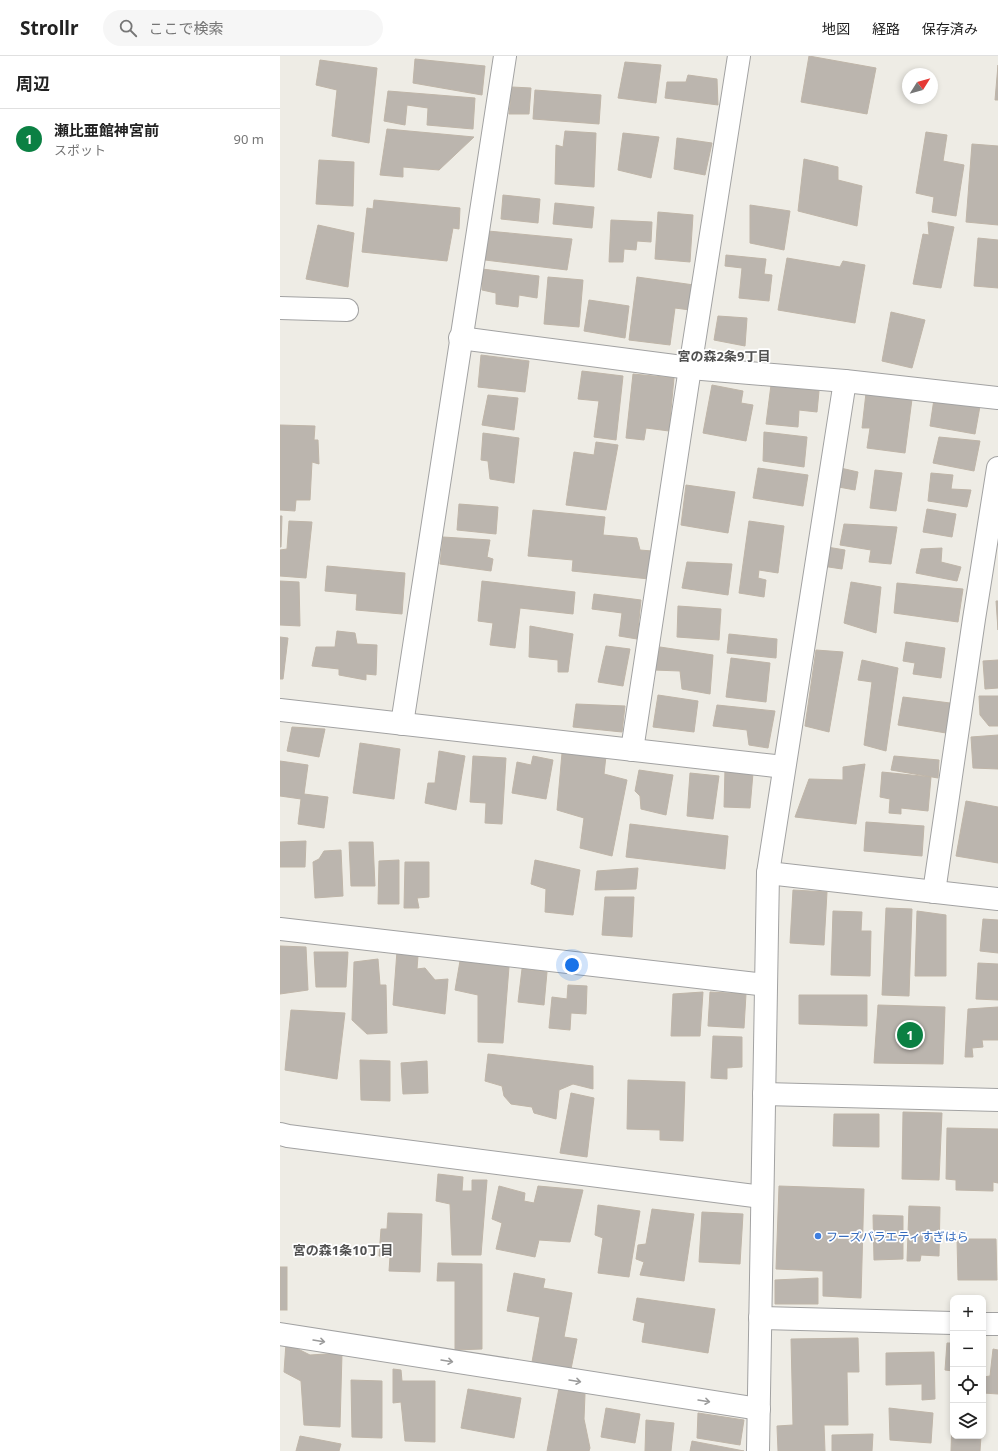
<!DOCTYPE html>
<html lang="ja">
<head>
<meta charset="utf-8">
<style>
  :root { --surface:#fff; --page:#f6f6f6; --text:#222; --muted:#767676; --line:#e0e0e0; --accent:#0b8043 }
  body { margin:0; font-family:"Noto Sans","Noto Sans JP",sans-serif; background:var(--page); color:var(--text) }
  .controls { position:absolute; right:12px; bottom:12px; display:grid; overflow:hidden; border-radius:8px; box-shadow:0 2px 6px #0003 }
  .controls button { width:36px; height:36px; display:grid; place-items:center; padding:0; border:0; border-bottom:1px solid var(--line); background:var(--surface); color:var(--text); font:20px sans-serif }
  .compass { position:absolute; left:622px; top:12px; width:36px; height:36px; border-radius:50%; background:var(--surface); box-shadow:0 2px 6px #0003; rotate:53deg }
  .you { position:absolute; left:292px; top:909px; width:14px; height:14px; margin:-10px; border:3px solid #fff; border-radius:50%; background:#1a73e8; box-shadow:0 0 0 6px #1a73e833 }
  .badge { display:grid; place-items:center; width:26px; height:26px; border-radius:50%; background:var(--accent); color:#fff; font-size:13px; font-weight:700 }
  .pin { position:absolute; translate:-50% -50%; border:2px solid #fff; box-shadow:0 1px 4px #0006 }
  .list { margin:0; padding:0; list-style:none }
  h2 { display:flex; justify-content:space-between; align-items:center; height:52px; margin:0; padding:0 16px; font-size:17px }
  h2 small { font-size:13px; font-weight:400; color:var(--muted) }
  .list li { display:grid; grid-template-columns:26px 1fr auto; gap:12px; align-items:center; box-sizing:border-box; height:60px; padding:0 16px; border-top:1px solid var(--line) }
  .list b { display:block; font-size:15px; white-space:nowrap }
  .list p { margin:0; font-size:13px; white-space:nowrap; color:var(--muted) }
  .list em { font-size:13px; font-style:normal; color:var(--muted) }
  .icon { flex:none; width:22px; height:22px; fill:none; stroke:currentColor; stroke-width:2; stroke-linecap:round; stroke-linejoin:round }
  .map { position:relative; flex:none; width:718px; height:1395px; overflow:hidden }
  header { display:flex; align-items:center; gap:24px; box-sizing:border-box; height:56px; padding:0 20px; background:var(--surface); border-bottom:1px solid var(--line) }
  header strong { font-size:19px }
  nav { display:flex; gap:22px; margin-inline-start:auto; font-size:14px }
  .search { width:280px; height:36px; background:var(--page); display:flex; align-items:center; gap:10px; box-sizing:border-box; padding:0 14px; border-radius:22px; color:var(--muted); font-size:15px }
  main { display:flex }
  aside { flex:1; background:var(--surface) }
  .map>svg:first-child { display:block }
  .building { fill:#bbb5ae; stroke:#bfb5a8 }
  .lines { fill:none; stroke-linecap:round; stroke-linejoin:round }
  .street-casing { stroke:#a2a2a2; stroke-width:24 }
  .street { stroke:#fff; stroke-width:22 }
  .oneway { stroke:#9a9a9a }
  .shop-dot { fill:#3f7fe0; stroke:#fff; stroke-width:1.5 }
  .labels { text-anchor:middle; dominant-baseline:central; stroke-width:3.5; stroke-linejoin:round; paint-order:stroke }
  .shop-label { font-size:12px; fill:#366cbe; stroke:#fff; text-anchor:start }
  .neighbourhood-label { font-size:13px; font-weight:bold; fill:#515151; stroke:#fff }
</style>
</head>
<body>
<header>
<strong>Strollr</strong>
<div class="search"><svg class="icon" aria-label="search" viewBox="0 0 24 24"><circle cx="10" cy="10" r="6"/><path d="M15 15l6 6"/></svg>ここで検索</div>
<nav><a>地図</a><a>経路</a><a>保存済み</a></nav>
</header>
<main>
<aside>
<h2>周辺<small></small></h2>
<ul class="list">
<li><span class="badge">1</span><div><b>瀬比亜館神宮前</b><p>スポット</p></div><em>90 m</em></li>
</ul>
</aside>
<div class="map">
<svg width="718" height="1395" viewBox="0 0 718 1395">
  <rect width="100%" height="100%" fill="#eeece5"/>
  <g class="building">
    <path d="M529,0L596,12L587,58L521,46Z"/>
    <path d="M135,3L205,10L202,39L133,27Z"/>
    <path d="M40,4L97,12L89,87L52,80L57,34L36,29Z"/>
    <path d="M345,6L381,9L376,47L338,42Z"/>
    <path d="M718,9V44H715Z"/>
    <path d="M408,19L437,23L438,49L385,42L387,26H406Z"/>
    <path d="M232,31L251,32L249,58H229Z"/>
    <path d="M255,34L321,39L319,68L253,63Z"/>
    <path d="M108,35L195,42L193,73L147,69L148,52L127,49L125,69L104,65Z"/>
    <path d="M107,73L194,81L159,114L123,111V121L100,119Z"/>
    <path d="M285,75L316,77L314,131L275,128L276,89L283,91Z"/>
    <path d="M646,76L667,79L663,105L684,109L676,160L652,156L654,141L636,137Z"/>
    <path d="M343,77L379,81L371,122L338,114Z"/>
    <path d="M397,82L432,87L425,119L394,113Z"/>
    <path d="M692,88L718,90V169L686,166Z"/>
    <path d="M524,103L558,111V124L582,130L577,170L518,155Z"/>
    <path d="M39,104L74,106L73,150L36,148Z"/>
    <path d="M223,139L260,143L258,167L221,163Z"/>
    <path d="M94,144L180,152L179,173L173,172L167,205L82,196L87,152L93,153Z"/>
    <path d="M275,147L314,151L312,172L273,168Z"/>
    <path d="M470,149L510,155L504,194L470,187Z"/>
    <path d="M378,156L413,159L410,206L375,203Z"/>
    <path d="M331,164L372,166L371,186L357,185L356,194L344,193L343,206H329Z"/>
    <path d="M648,166L674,171L661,232L633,228L643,178L649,179Z"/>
    <path d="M38,169L74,177L68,231L26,223Z"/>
    <path d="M208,175L292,183L287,214L205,204Z"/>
    <path d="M698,182L718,184V232L694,230Z"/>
    <path d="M446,199L486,203L484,218L492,219L489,245L459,242L462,212L445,210Z"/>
    <path d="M507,202L560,211L563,205L585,209L575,267L498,254Z"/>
    <path d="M202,213L259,220L257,242L239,239L238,251L216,248V237L202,234Z"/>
    <path d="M268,221L303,224L299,271L264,268Z"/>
    <path d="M357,221L414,229L410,254L395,252L390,289L349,284Z"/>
    <path d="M309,244L349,250L345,282L304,275Z"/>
    <path d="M611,256L645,264L632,312L602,305Z"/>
    <path d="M438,260L467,262L465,290L434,284Z"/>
    <path d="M201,299L249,305L245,336L198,331Z"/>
    <path d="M302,315L343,320L336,384L314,381L319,345L298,343Z"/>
    <path d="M353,318L394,322L389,375L366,372L364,384L346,382Z"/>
    <path d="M432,329L463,335L461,347L473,349L466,385L423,377Z"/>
    <path d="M491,329L539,335L537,356L519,354L518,371L486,368Z"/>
    <path d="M586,337L632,343L625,397L587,392L590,372H582Z"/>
    <path d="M208,339L238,342L234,374L202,369Z"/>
    <path d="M654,343L700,350L695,378L650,370Z"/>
    <path d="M0,369L35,370L34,384H38L39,408L32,406L30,444H16L15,455L0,454Z"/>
    <path d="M484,376L527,381L524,411L483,405Z"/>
    <path d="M203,377L239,382L234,427L210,423L208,405L201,404Z"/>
    <path d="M659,381L700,385L694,415L653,407Z"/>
    <path d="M316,386L338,389L326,454L286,449L294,396L314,399Z"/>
    <path d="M556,411L578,416L575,434L553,430Z"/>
    <path d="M478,412L528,419L523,450L473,442Z"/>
    <path d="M595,414L622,417L616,455L590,452Z"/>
    <path d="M651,417L673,419L671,433L691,434L687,451L648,445Z"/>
    <path d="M406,429L455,436L448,477L401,469Z"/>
    <path d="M179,448L218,451L216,478L177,474Z"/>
    <path d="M647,453L676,458L672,481L643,476Z"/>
    <path d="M253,454L325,461L323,479L357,482L360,494L372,495L369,523L292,515L293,504L248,500Z"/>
    <path d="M0,460H2L1,491H0Z"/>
    <path d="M9,465L32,466L26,522L0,520V494L7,493Z"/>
    <path d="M469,465L504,470L498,517L479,514L478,522L486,524L484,541L459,537Z"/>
    <path d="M564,468L617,471L611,508L589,506L591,494L560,489Z"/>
    <path d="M163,481L210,484L207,501L213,503L211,515L160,508Z"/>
    <path d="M547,491L565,494L562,513L542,510Z"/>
    <path d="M662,492L661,506L681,511L677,525L636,517L641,493Z"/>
    <path d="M407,506L452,508L448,539L402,532Z"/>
    <path d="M47,510L125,517L122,558L76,554L77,538L45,535Z"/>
    <path d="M0,525L19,526L20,570L0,569Z"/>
    <path d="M202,525L295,536L293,558L240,552L235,592L210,589L213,567L198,565Z"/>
    <path d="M571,526L601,531L596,577L564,567Z"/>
    <path d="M617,527L683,533L678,566L614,557Z"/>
    <path d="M314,538L361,544L357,583L339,580L342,557L312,553Z"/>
    <path d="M716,545H718V574Z"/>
    <path d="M398,550L441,553L439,584L397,581Z"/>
    <path d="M250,570L293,578L288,616H278V604L249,601Z"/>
    <path d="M57,575L75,577L77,588L97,589L96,619L86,618V624L59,619V613L32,610L36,591H55Z"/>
    <path d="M449,578L497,583L496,602L447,597Z"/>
    <path d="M0,581L8,582L3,623H0Z"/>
    <path d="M626,586L665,592L661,622L633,618L635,607L623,605Z"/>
    <path d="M326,590L350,593L343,630L318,626Z"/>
    <path d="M380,591L433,599L430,638L402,633L400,615L374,614Z"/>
    <path d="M536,594L563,596L549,676L525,670Z"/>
    <path d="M451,602L490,607L486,646L446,641Z"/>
    <path d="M582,604L618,612L606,695L584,689L592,626L578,624Z"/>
    <path d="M718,604V632L705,633L703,605Z"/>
    <path d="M378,639L418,645L414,676L373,671Z"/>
    <path d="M699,640H718V670H709L700,659Z"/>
    <path d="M623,641L670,647L666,677L618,669Z"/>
    <path d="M296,648L345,650L342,676L293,671Z"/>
    <path d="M437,649L495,655L488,692L469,689L467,674L433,670Z"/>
    <path d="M12,671L45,673L39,701L7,695Z"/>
    <path d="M718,679V713L693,712L691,681Z"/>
    <path d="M80,687L120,693L114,743L73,737Z"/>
    <path d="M159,695L185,700L176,754L145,747L148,727H155Z"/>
    <path d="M282,697L326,700L324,718L347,724L332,800L300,792L304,762L277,754Z"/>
    <path d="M193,700L226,702L222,768L205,767L206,747L190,746Z"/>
    <path d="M253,700L273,704L266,743L232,737L237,706L251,709Z"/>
    <path d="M614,700L659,704L658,722L611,714Z"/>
    <path d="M0,705L28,709L24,738L48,741L44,772L18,768L21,743L0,740Z"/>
    <path d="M585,708L576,768L515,761L529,723L563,724V711Z"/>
    <path d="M445,713L473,717L470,752L444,751Z"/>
    <path d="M359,714L393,719L386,759L361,753L360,740L355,735Z"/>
    <path d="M602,716L651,721L648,755L621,752V758L609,757L610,743L600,741Z"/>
    <path d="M410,717L439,720L433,763L407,760Z"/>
    <path d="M686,745L718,751V807L676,800Z"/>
    <path d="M586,766L644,770L642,800L584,795Z"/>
    <path d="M350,768L448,780L445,813L346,801Z"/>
    <path d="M26,785L25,811H0V786Z"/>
    <path d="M69,786H93L95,830H71Z"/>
    <path d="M61,794L63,840L35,842L33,806L39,803L44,795Z"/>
    <path d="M119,804V848H98L99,805Z"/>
    <path d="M255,804L300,814L293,859L265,856L266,833L251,828Z"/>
    <path d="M125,806H149V841L137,842L139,852H124Z"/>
    <path d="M358,812L356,833L315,834L317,815Z"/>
    <path d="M513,834L547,836L544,889L510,887Z"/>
    <path d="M325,841H354L352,881L322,879Z"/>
    <path d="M606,852L632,853L629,940L602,939Z"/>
    <path d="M553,855L582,856L581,875H591L590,920L551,919Z"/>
    <path d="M637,855L666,859V920H635Z"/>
    <path d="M703,863L718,864V897L700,895Z"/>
    <path d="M0,890L26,891L28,934L0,938Z"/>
    <path d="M117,895L138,900L137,913L145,912L155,924L168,923L165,958L113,949Z"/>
    <path d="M34,896H68L66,931H36Z"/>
    <path d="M98,903L100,929H106L107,977L87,978L72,964L74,906Z"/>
    <path d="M180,905L229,911L223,987L198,986V939L175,934Z"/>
    <path d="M698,907L718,908V944L696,943Z"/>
    <path d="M242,913L267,916L264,949L238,946Z"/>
    <path d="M288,929L307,930L306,958L291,957L290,974L269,972L272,941L287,943Z"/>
    <path d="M423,936L420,980H391L393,938Z"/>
    <path d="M430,936L466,938L464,972L428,970Z"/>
    <path d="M519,939H587V970L519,968Z"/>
    <path d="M598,949L665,951L663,1008L594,1007Z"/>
    <path d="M718,951V984H702L703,991L692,992L693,1001H685L688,953Z"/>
    <path d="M11,954L65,957L57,1023L5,1014Z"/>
    <path d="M433,980L462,981V1011L447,1012V1023L431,1022Z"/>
    <path d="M208,998L313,1010V1033L293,1028L279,1034L276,1063L254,1057L252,1051L231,1048L224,1040L222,1030L205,1025Z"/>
    <path d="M80,1004L110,1005V1045L81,1044Z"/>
    <path d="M147,1005L148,1037L123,1038L121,1007Z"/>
    <path d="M348,1024L405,1026L403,1085L380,1084V1074L347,1073Z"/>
    <path d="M291,1037L314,1042L307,1101L280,1097Z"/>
    <path d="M623,1056L662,1057L659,1124L622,1123Z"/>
    <path d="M554,1058H599V1091L553,1090Z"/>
    <path d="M667,1072L718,1073V1127L713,1126V1135L676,1134V1124L666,1123Z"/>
    <path d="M158,1118L183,1121L182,1135H192V1124H207L201,1199H172L170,1148L156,1145Z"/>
    <path d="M219,1130L245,1137L244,1145L254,1147L258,1130L303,1134L290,1186L259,1184L255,1201L216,1193L222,1167L212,1163Z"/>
    <path d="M499,1130L584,1133L581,1242L543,1240V1215L496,1213Z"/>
    <path d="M318,1149L360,1155L349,1221L318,1217L323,1182L315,1179Z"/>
    <path d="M629,1150L660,1151L659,1200L641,1199L640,1205H627Z"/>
    <path d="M372,1153L414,1158L404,1225L360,1219L364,1206L356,1203L358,1189L366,1188Z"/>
    <path d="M422,1156L463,1158L460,1208L419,1206Z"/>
    <path d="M108,1157L142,1158L140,1216L109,1215L110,1201L99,1200L101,1173H107Z"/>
    <path d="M593,1159L623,1160V1203L594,1204Z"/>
    <path d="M677,1183H716L717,1224H678Z"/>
    <path d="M158,1207L202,1208V1293L175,1294V1225H157Z"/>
    <rect x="0" y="1211" width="7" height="43"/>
    <path d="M234,1217L265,1223L263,1232L292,1237L284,1281L297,1283L291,1313L252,1306L260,1261L227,1255Z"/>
    <path d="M538,1222V1248H495V1224Z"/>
    <path d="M357,1242L435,1253L428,1297L362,1286L365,1267L353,1264Z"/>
    <path d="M578,1282L579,1316H567L568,1369H544L545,1395H498L497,1370L513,1369L511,1283Z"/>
    <path d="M6,1287L30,1299L62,1297L60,1371L24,1369L21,1325L4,1316Z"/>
    <path d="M667,1287H673V1315L665,1314Z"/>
    <path d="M713,1293L718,1294V1338L703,1337V1321L710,1320Z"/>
    <path d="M654,1296L655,1343L642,1344V1328L606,1329V1297Z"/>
    <path d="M113,1313L121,1314L122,1325H155V1386L125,1385L121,1346L113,1347Z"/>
    <path d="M71,1324L102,1325V1382L72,1381Z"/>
    <path d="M279,1332L305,1338L304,1363L310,1392L309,1395H267Z"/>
    <path d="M188,1333L241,1342L234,1382L181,1372Z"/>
    <path d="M673,1333V1380H701L700,1395H671Z"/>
    <path d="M326,1352L360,1358L355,1387L321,1381Z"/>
    <path d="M609,1352L653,1357L651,1387L610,1384Z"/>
    <path d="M418,1357L464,1364L460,1389L417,1382Z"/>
    <path d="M366,1364L394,1367L391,1395H365Z"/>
    <path d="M593,1378L592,1395H552V1379Z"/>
    <path d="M20,1380L61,1388L59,1395H16Z"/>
    <path d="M412,1385L464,1395H410Z"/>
  </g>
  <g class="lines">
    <g class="street-casing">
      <g id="street">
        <path d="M0,252L67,254"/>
        <path d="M180,282L410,312L565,325L718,342"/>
        <path d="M0,654L504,711"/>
        <path d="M122,668L225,0"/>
        <path d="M352,694L410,312L459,0"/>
        <path d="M488,817L718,843"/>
        <path d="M654,836L694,563L718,412"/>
        <path d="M0,873L486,929"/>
        <path d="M484,1038L718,1044"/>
        <path d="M0,1078L8,1080L482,1141"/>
        <path d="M480,1262L673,1267"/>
        <path d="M703,1268H718"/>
        <path d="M0,1278L479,1353"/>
        <path d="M478,1395L488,817L565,325"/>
      </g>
    </g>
    <use href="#street" class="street"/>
  </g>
  <defs><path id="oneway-shaft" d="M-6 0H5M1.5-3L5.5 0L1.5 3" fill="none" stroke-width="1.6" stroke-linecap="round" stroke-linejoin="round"/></defs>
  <g class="oneway">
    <use href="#oneway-shaft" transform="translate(39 1285) rotate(9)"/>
    <use href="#oneway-shaft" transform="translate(167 1305) rotate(9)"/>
    <use href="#oneway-shaft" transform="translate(295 1325) rotate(9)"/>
    <use href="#oneway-shaft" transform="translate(424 1345) rotate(9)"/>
  </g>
  <circle class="shop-dot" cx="538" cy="1180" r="4"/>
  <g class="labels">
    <g class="shop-label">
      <text x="546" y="1180">フーズバラエティすぎはら</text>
    </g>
    <g class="neighbourhood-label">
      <text x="444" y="300">宮の森2条9丁目</text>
      <text x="63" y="1194">宮の森1条10丁目</text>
    </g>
  </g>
</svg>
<div class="controls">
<button>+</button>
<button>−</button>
<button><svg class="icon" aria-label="locate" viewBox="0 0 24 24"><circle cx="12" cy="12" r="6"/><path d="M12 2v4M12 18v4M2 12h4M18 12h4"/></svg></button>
<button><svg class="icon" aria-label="layers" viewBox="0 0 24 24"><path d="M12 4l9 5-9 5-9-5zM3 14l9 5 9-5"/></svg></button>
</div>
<svg class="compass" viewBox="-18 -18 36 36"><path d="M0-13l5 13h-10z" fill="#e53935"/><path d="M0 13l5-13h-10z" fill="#767676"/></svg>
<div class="you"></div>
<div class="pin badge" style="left:630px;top:979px">1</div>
</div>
</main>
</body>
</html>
